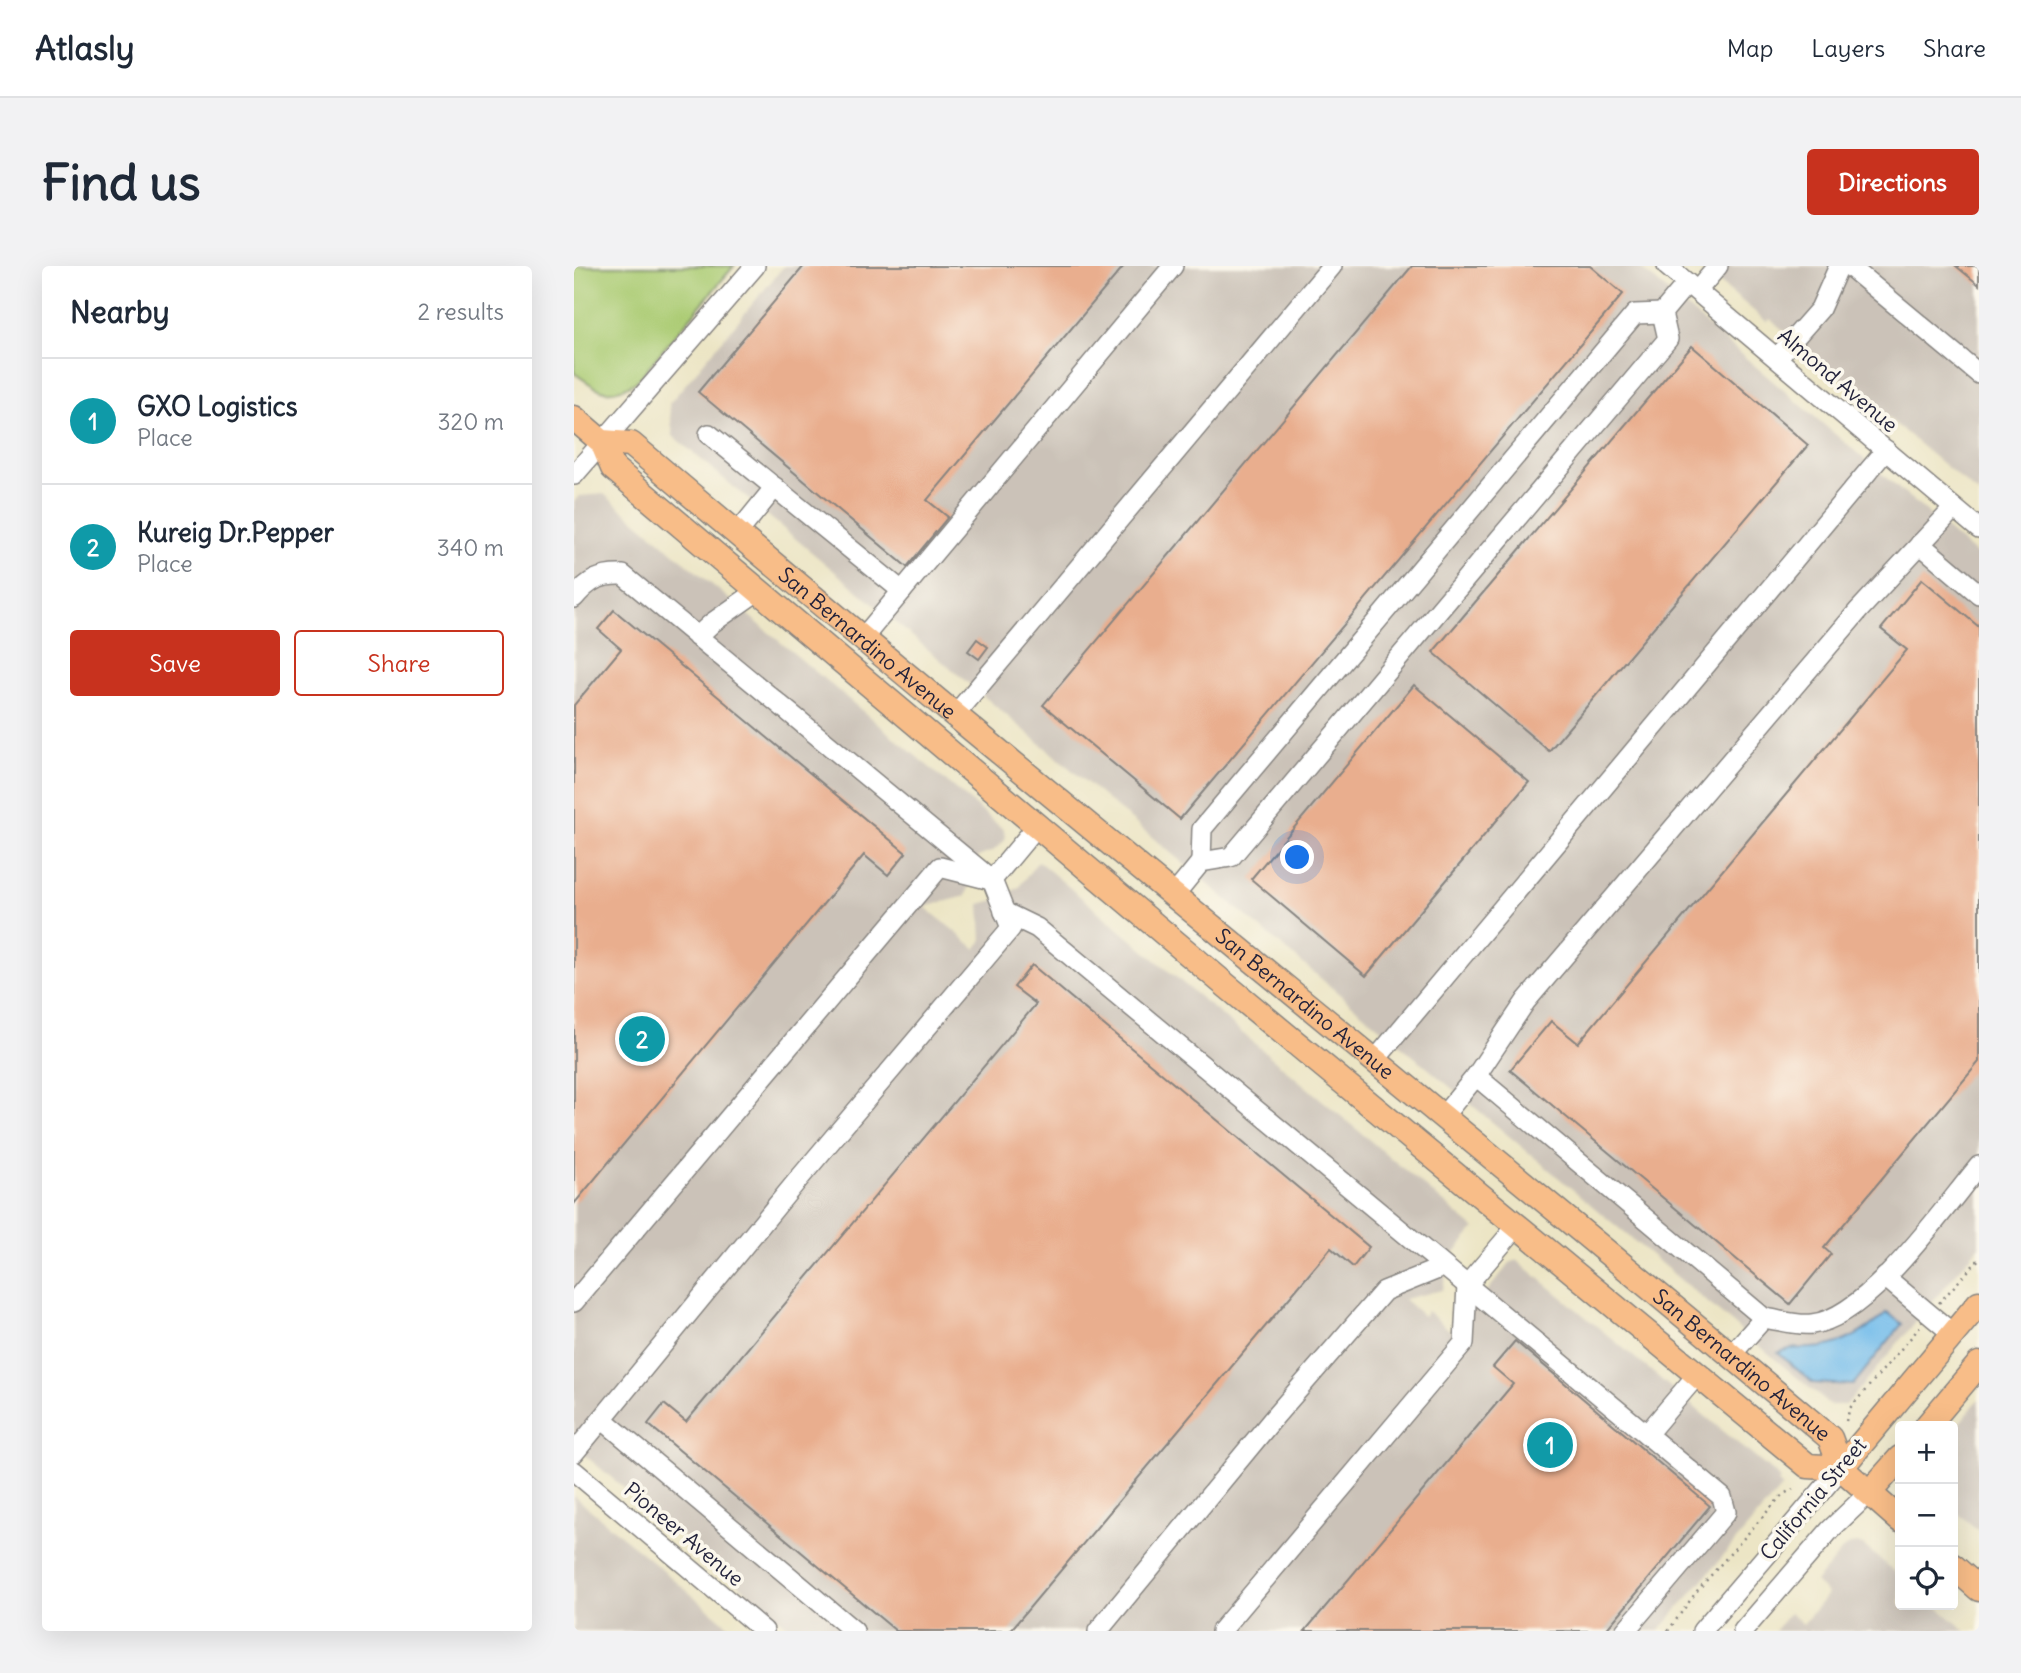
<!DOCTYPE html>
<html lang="en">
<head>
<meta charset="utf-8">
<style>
  :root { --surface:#fff; --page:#f2f2f3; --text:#1f2937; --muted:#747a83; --line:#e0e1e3; --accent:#c8321e }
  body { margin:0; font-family:Delius,sans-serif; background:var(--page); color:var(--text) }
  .controls { position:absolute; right:21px; bottom:21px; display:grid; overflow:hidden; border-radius:7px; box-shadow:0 7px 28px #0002 }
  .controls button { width:63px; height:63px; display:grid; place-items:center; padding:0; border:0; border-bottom:2px solid var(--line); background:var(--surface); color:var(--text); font:35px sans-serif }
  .you { position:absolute; left:724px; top:592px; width:24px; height:24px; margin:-18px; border:5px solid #fff; border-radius:50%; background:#1a73e8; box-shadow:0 0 0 10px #1a73e833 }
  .badge { display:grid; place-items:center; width:46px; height:46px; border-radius:50%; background:var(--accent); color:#fff; font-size:23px; font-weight:700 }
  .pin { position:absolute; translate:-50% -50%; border:4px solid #fff; box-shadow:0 2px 7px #0006 }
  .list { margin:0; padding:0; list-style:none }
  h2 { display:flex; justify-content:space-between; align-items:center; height:91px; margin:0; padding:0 28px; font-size:30px }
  h2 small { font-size:23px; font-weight:400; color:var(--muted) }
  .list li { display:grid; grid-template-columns:46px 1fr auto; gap:21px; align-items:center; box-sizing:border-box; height:126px; padding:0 28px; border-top:2px solid var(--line) }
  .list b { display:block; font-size:26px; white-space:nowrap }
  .list p { margin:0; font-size:23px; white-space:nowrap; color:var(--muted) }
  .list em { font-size:23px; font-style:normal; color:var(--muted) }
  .actions { display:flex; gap:14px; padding:21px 28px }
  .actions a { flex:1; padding:16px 0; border:2px solid var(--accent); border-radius:7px; text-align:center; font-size:24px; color:var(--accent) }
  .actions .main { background:var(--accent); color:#fff }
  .icon { flex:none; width:38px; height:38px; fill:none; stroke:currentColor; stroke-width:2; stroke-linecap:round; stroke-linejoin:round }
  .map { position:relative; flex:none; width:1405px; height:1365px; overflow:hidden; border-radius:7px }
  header { display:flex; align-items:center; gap:42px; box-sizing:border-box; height:98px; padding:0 35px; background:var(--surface); border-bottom:2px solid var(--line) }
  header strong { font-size:33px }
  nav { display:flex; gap:38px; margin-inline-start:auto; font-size:24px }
  .intro { display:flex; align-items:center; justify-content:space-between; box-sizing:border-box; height:168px; padding:0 42px }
  h1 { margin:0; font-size:49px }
  .button { padding:18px 32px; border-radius:7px; background:var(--accent); color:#fff; font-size:24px; font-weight:700 }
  main { display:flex; gap:42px; padding:0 42px }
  aside { flex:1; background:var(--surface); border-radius:7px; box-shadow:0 7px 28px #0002 }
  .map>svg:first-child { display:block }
  .industrial { fill:#cbc2b8 }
  .green { fill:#accc74; stroke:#677758; stroke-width:2 }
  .water { fill:#72bceb; stroke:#4a6f93; stroke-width:2 }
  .building { fill:#e9ae8e }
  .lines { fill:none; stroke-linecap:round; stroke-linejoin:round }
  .minor-casing { stroke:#878480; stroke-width:22 }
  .major-casing { stroke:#878480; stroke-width:27 }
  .path { stroke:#878480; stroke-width:2.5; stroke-dasharray:2 5; stroke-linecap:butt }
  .minor { stroke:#fff; stroke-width:19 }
  .major { stroke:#f8bd88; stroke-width:24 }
  .labels { text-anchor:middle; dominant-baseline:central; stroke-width:7; stroke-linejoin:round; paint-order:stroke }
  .street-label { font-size:21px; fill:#22223b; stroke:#fbf7ec }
</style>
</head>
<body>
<header>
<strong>Atlasly</strong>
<nav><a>Map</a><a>Layers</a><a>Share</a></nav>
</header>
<div class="intro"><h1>Find us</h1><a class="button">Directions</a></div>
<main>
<aside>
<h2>Nearby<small>2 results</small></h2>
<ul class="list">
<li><span class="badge" style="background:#0f9aa8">1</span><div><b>GXO Logistics</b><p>Place</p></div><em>320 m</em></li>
<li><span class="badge" style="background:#0f9aa8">2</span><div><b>Kureig Dr.Pepper</b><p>Place</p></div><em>340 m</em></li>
</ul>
<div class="actions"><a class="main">Save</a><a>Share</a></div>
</aside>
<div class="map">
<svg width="1405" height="1365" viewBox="0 0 1405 1365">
  <rect width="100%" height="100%" fill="#fbf7ec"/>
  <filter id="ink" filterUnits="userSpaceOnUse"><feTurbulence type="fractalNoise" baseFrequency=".0143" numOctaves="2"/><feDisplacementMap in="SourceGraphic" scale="14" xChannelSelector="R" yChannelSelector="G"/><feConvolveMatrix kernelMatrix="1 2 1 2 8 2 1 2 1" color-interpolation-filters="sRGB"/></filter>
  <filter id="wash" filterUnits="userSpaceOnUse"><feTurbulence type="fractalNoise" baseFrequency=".00686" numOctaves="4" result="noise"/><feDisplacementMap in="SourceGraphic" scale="28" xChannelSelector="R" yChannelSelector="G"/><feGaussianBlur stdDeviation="1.57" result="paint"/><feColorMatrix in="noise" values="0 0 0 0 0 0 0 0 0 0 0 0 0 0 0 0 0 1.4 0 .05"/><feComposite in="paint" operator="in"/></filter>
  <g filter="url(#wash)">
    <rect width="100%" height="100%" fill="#ece5c5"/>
    <g class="industrial">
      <path d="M210,0H1064L1405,291V980L1272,1139H1256L99,170L95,138Z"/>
      <path d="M1126,0H1405V228L1196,53L1193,56Z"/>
      <path d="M30,228L430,564L431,574L419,585L404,591L392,630L351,641L378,663L402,683L408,674L406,638L425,633L445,621L464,595L901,963L879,988L868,1024L830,1033L849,1050L853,1045L879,1067L936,997L943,994L1207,1213L1204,1216L1208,1221L1085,1365H220L0,1180V236L5,230Z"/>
      <path d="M1405,1133V1265L1379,1243V1165Z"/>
      <path d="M0,1230L161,1365H0Z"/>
      <path d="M1282,1277L1289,1279L1326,1310V1339H1361L1392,1365H1200L1216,1347L1229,1358L1254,1328L1241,1316L1271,1281Z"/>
    </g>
    <path class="green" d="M0,0H160L62,116C32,133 27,125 0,107Z"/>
    <path class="water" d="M1313,1046L1328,1058L1279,1119L1239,1117L1204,1087C1215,1081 1225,1083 1237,1082C1267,1081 1292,1066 1313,1046Z"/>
    <g id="blocks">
      <g class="building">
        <path d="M230,0H550L353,234L374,251L333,301L124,126Z"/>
        <path d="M838,0H1016L1049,28L606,553L469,439Z"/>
        <path d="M1382,0H1405V19Z"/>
        <path d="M1118,80L1234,179L975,485L859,386Z"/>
        <path d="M1348,313L1405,361V796L1250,982L1257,988L1216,1038L936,804L977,755L1004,777L1333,384L1307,363Z"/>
        <path d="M40,344L332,587L314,609L290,589L0,938V439L47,383L24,363Z"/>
        <path d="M403,373L414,381L405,393L394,385Z"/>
        <path d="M840,419L955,516L792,710L677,613Z"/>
        <path d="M458,699L795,981L779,1001L757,982L436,1365H322L74,1158L90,1138L112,1156L462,738L440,721Z"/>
        <path d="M941,1075L1136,1240L1031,1365H731L939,1118L919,1101Z"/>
      </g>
    </g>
  </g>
  <g filter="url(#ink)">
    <use href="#blocks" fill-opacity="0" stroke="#878480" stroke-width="2"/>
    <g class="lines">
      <g class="minor-casing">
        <g id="minor">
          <path d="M1093,0L1405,263"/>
          <path d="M1275,0L1405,108"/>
          <path d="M1123,25L1144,0"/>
          <path d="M1203,92L1246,43L1265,0"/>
          <path d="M135,168L328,325"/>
          <path d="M0,209L181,0"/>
          <path d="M162,269L201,221"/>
          <path d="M1346,278L1405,328"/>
          <path d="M0,332C15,314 26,308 49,309L418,614L437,662L223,915L0,1187"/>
          <path d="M123,371L138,357L185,324"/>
          <path d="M288,373L599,0"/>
          <path d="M381,449L758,0"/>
          <path d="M627,596L628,563L1061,48L1088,47"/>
          <path d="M418,614L463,560"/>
          <path d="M601,628L627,596L657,591L1094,73L1088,47L1113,17"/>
          <path d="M430,646L463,662L1148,1231L1152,1246L1051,1365"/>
          <path d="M802,793L1312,184"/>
          <path d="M902,810L1190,1052C1205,1054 1224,1060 1238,1058C1294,1052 1369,943 1405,900"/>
          <path d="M870,849L902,810L952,735L1285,344L1380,242"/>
          <path d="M1311,1011L1378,1067"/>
          <path d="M0,1036L366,601L413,613"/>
          <path d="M1157,1089L1190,1052"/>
          <path d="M28,1153L280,1365"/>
          <path d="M1073,1168L1123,1109"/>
          <path d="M0,1205L190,1365"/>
          <path d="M524,1365L703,1148L810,1025L869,1001"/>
          <path d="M647,1365L890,1077L893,1019L943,960"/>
          <path d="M1128,1365L1267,1202"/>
          <path d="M1169,1365L1256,1264L1295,1227"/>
        </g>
      </g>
      <g class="major-casing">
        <g id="major">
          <path d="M0,152L28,176L39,202L654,721L1234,1200L1267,1202"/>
          <path id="s1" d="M28,176L57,178C453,514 859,838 1256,1172L1267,1202L1326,1254"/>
          <path d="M1353,1160L1405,1098"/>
          <path d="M1267,1202L1405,1037"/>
          <path d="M1295,1227L1326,1192"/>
          <path d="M1379,1300L1405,1323"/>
        </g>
      </g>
      <g class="path">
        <path d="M1365,1037L1405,993"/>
        <path d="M1272,1155L1276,1142L1346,1061"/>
        <path d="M1094,1365L1123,1325L1208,1229L1219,1223"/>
      </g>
      <use href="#minor" class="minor"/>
      <use href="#major" class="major"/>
    </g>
  </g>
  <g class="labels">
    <g class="street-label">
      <text transform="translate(1264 114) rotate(40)">Almond Avenue</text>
      <text stroke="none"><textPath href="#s1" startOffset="338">San Bernardino Avenue</textPath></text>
      <text stroke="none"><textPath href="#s1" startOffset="905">San Bernardino Avenue</textPath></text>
      <text stroke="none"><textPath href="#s1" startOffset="1472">San Bernardino Avenue</textPath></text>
      <text transform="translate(1239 1233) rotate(-50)">California Street</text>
      <text transform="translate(110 1268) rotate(40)">Pioneer Avenue</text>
    </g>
  </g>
</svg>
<div class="controls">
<button>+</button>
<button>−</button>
<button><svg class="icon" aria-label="locate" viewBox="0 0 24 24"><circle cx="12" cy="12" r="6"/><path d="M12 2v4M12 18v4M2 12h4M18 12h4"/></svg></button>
</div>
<div class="you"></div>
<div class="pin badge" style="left:976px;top:1179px;background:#0f9aa8">1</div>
<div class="pin badge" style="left:68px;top:773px;background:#0f9aa8">2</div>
</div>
</main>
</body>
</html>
